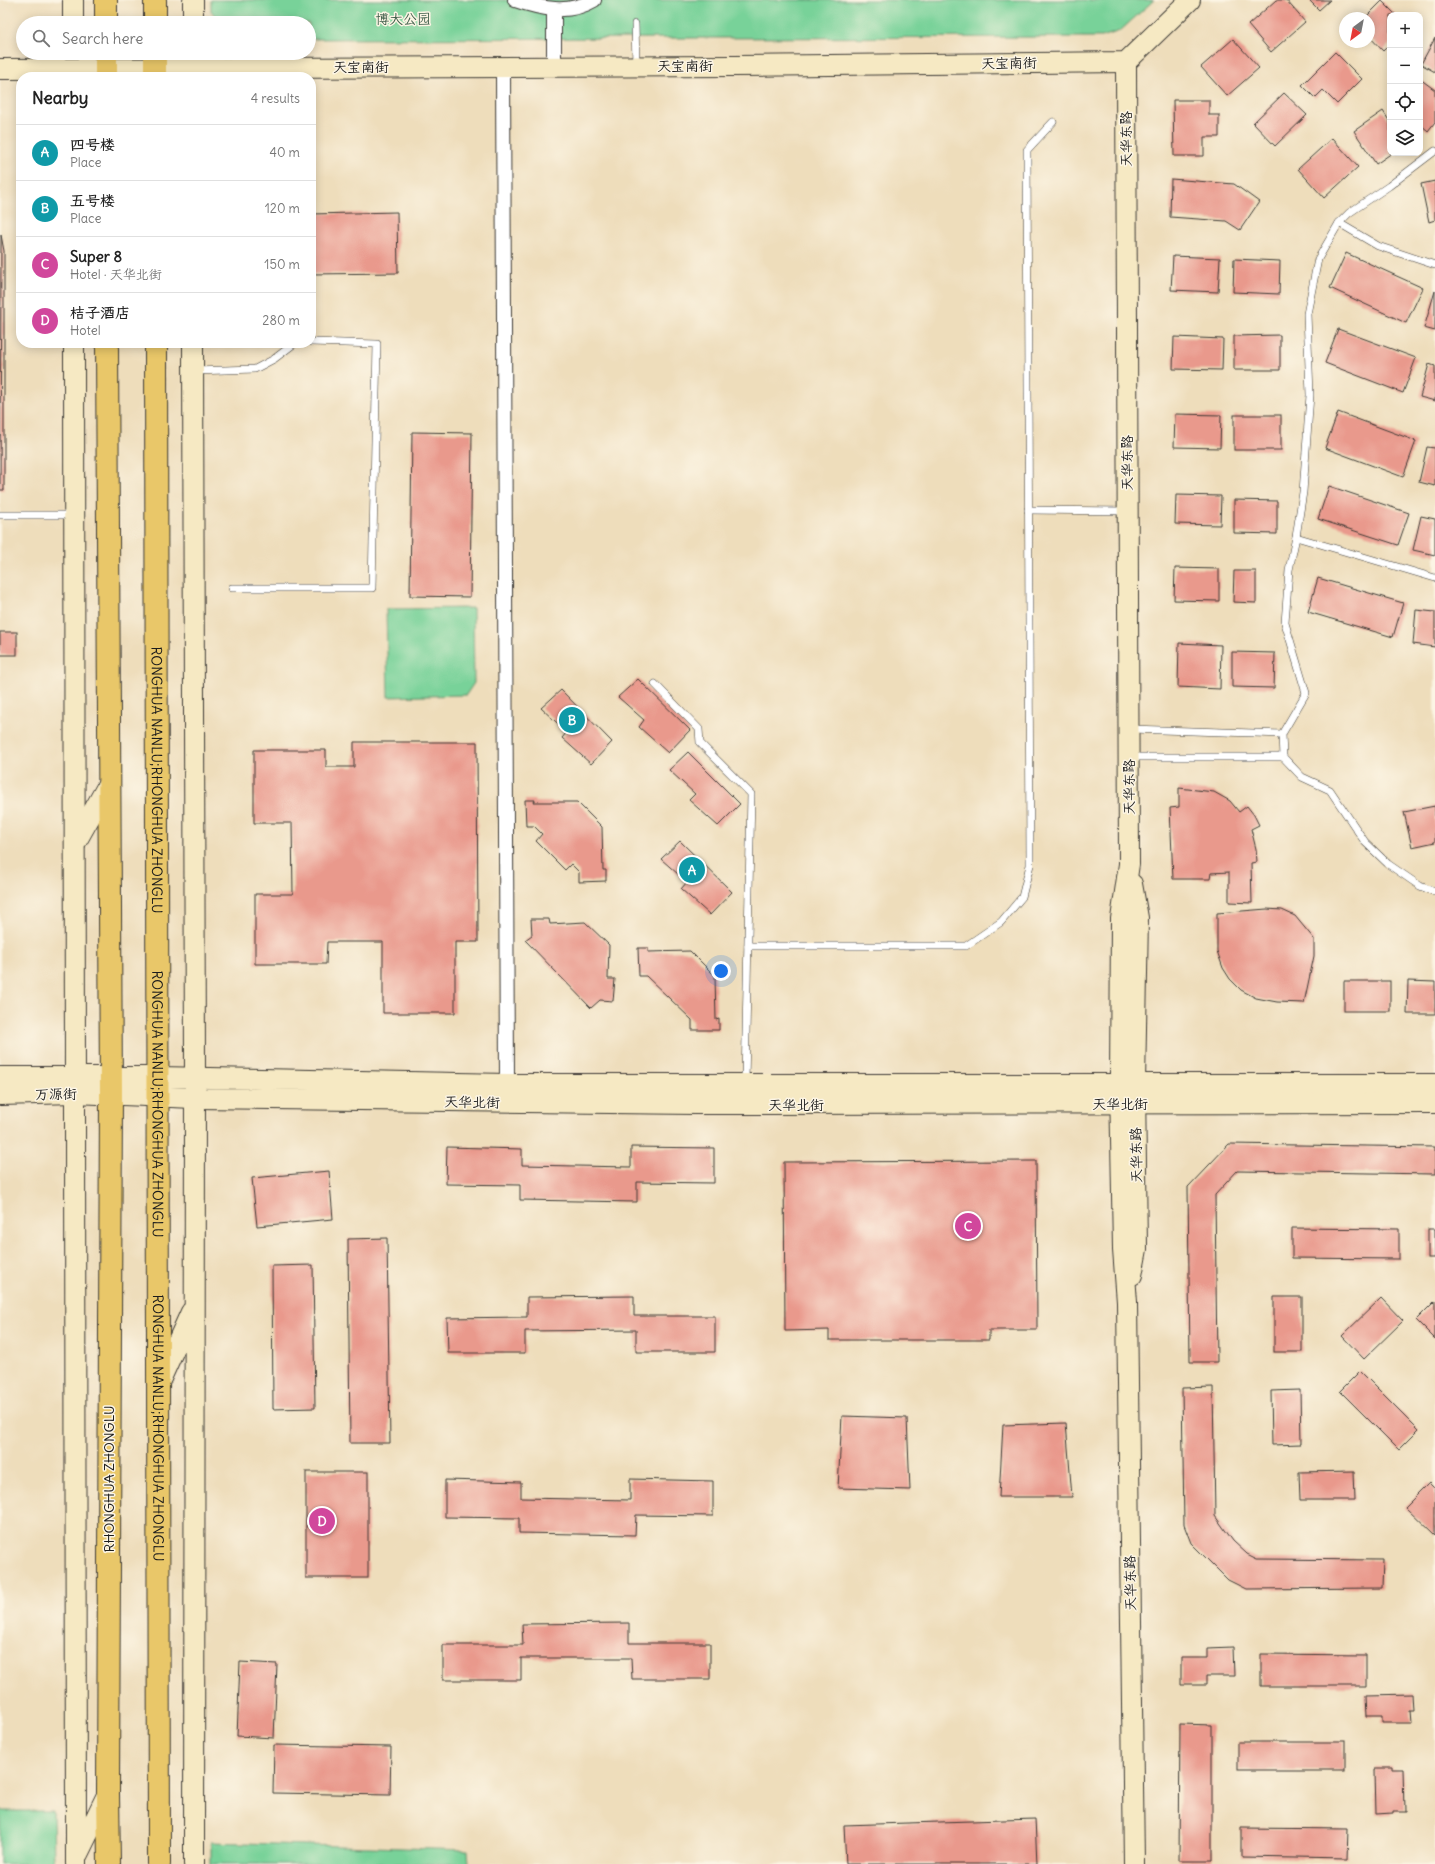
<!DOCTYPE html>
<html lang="en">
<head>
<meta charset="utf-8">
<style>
  :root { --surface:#fff; --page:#f6f6f6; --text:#222; --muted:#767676; --line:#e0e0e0; --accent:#0b8043 }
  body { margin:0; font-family:Delius,"LXGW WenKai TC",sans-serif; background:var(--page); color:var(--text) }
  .controls { position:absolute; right:12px; top:12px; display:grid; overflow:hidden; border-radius:8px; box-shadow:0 2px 10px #0003 }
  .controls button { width:36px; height:36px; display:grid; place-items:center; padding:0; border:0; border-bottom:1px solid var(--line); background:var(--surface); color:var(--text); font:20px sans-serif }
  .compass { position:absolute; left:1339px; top:12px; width:36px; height:36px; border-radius:50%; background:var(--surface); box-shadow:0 2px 10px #0003; rotate:212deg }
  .you { position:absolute; left:721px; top:971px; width:14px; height:14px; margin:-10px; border:3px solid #fff; border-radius:50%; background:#1a73e8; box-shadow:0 0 0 6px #1a73e833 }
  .badge { display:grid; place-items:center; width:26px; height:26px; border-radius:50%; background:var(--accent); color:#fff; font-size:13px; font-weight:700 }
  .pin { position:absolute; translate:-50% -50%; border:2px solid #fff; box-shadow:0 1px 4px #0006 }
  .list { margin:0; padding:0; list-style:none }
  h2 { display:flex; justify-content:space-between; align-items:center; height:52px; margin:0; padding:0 16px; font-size:17px }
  h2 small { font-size:13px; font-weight:400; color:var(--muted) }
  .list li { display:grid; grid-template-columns:26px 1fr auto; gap:12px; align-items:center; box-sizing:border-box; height:56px; padding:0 16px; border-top:1px solid var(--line) }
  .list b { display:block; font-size:15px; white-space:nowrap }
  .list p { margin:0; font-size:13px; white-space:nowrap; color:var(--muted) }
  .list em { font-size:13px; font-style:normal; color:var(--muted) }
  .icon { flex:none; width:22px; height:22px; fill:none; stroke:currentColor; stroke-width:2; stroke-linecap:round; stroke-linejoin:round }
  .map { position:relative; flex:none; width:1435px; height:1864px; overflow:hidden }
  .search { position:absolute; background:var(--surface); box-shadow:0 2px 10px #0003; left:16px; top:16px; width:300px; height:44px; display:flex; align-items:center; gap:10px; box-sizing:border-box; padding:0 14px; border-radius:22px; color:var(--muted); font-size:15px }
  .panel { position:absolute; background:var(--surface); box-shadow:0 2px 10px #0003; left:16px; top:72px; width:300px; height:276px; border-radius:16px }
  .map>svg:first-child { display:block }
  .green { fill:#78d299; stroke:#4a775a }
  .building { fill:#e9998c }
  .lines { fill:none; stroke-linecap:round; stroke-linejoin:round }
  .lane-casing { stroke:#3c3934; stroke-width:8 }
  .street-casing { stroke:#3c3934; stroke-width:16 }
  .secondary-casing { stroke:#3c3934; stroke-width:22 }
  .primary-casing { stroke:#3c3934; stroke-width:24 }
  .lane { stroke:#fff; stroke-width:7 }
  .street { stroke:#fff; stroke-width:14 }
  .secondary { stroke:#f6e9c3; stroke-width:20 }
  .primary { stroke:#e9c769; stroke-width:22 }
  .labels { text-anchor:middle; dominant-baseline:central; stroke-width:3; stroke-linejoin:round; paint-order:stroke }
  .park-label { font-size:14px; fill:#3c5c48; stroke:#fcf5e5 }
  .street-label { font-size:14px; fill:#1c1c1c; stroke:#fcf5e5 }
</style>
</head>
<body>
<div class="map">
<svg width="1435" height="1864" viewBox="0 0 1435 1864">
  <rect width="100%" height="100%" fill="#fcf5e5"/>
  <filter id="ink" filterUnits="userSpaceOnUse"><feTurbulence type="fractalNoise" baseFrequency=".025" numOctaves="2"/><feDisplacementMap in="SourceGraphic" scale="8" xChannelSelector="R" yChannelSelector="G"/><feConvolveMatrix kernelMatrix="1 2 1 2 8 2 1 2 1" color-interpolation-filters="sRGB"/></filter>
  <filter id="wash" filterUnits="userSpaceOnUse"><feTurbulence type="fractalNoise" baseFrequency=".012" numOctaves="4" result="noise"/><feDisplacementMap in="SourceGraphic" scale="16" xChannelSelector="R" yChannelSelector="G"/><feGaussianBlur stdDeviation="0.9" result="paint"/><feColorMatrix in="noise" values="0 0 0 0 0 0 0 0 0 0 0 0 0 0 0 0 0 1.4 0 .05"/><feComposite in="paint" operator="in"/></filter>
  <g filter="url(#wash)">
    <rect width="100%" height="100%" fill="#edb"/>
    <g class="green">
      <path d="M211,0H1154L1120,31L1102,37L309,39V23H222L211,11Z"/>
      <path d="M473,608L474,683L466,695L388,697L386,609Z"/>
      <path d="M0,1811H53L54,1864H0Z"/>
      <path d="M211,1842L468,1850L469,1864H211Z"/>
    </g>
    <g id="blocks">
      <g class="building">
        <path d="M1276,0H1286L1305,22L1271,52L1248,25Z"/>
        <path d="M1309,0H1330L1319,10Z"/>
        <path d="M1382,1L1396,15H1390V44L1383,51L1369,36V18H1365Z"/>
        <path d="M1435,38V72L1421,64Z"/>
        <path d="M1233,39L1259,68L1227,96L1201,67Z"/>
        <path d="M1335,52L1362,79L1337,104L1323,90L1315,98L1302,85Z"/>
        <path d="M1420,79L1435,90V122L1428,131L1420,124Z"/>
        <path d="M1284,93L1307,115L1275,146L1253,123Z"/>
        <path d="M1173,100H1209V115H1219V137H1204V156H1174Z"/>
        <path d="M1383,111L1390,122V153H1392L1376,164L1354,131Z"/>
        <path d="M1332,138L1358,167L1324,198L1298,169Z"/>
        <path d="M1171,179L1234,184L1259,202L1240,230L1226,221L1170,217Z"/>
        <path d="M1435,181V220L1429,222L1421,184Z"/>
        <path d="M397,212L398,273L311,274V214Z"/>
        <path d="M1,235L4,251V490H0Z"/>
        <path d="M1346,253L1423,288L1406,323L1330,288Z"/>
        <path d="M1173,256L1220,258L1218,292L1171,290Z"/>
        <path d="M1234,259L1280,261L1279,294L1233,292Z"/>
        <path d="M1435,291V331L1424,328Z"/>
        <path d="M1338,329L1416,358L1403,393L1325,363Z"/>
        <path d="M1280,335V370H1234V336Z"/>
        <path d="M1174,337L1223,339L1222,370L1173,369Z"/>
        <path d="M1429,364L1435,366V401L1420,397Z"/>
        <path d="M1338,412L1416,441L1403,477L1325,448Z"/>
        <path d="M1175,414L1221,415L1220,448L1174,447Z"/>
        <rect x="1234" y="415" width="47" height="35"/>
        <path d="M412,432L472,433L470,597L410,596Z"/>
        <path d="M1427,447L1435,448V486L1419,482Z"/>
        <path d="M1329,486L1409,513L1398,545L1318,519Z"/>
        <path d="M1176,495L1221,496L1220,525L1175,524Z"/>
        <path d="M1234,500L1277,501V534L1234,533Z"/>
        <path d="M1421,516L1435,519V555L1413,550Z"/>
        <path d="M1175,568L1219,569V601L1174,600Z"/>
        <path d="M1234,571H1256V603L1233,602Z"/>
        <path d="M1318,578L1403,603L1393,637L1308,612Z"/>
        <path d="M1416,610L1435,612V647L1413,644Z"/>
        <rect x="0" y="632" width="17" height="23"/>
        <path d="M1179,643L1221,645L1220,689L1178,687Z"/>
        <path d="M1232,652L1275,653L1274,688L1232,687Z"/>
        <path d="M638,679L690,730L668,753L639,727L644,720L618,697Z"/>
        <path d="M561,690L612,742L591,764L562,738L567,732L541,708Z"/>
        <path d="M354,742H477L478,942H455V1013H383V942H327L326,964H255V894H293L292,823H254V750H326V767H354Z"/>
        <path d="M688,752L740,804L718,826L689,800L695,794L669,770Z"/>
        <path d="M1179,788L1214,792L1230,801L1239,812L1247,806L1254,815L1259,825L1251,829L1256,849L1257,862L1251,863L1252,903L1229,902V872L1211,873L1210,879H1173L1170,808L1179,807Z"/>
        <path d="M525,800H535L534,802H577L602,827L603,870H606V881L579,882V872L571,864L565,870L536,841L542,834L534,826H526Z"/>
        <path d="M1435,806V842L1412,847L1404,812Z"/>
        <path d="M680,841L732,892L710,915L681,889L687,882L661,859Z"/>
        <path d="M1267,909L1282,910L1295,916L1314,939V956L1304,1003L1277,1002L1256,998L1241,990L1230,979L1223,968L1217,951V913Z"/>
        <path d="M531,919H549L550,924L585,922L609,945L608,979H615L613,1001L600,1000L591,1008L525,940L532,935Z"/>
        <path d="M638,948H648V952L690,951L715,976L716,1020L719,1019V1030H692V1020L646,976H639Z"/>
        <rect x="1344" y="981" width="46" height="30"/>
        <path d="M1408,981L1435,982V1014H1407Z"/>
        <path d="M1229,1144L1435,1147V1174L1237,1171L1215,1195L1217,1362H1190L1188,1187Z"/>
        <path d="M447,1147L522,1149V1165L631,1167V1147L714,1148V1183L637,1182V1202L520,1200V1185L446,1184Z"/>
        <path d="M1036,1161L1037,1330H989V1340H829V1330L785,1331L784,1162Z"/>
        <path d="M329,1171L333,1219L257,1226L252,1178Z"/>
        <path d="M1292,1228L1399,1229V1259L1292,1258Z"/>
        <rect x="1428" y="1229" width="7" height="29"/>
        <path d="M387,1238L390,1443H350L348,1239Z"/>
        <path d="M313,1265L315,1408L273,1409L272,1266Z"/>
        <path d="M634,1296V1316H715V1352H636V1330L525,1331V1353H448L447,1318L527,1317V1297Z"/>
        <rect x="1274" y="1297" width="28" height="55"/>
        <path d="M1381,1298L1403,1321L1364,1359L1342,1336Z"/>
        <path d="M1435,1301V1339L1416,1320Z"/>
        <path d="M1360,1371L1419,1430L1399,1450L1340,1391Z"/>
        <path d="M1213,1387L1215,1516L1233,1541L1247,1554L1257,1559L1383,1560L1382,1588L1246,1589L1228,1580L1191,1543L1184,1525L1182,1388Z"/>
        <path d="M1300,1390L1301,1444L1272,1445L1271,1391Z"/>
        <path d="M842,1416L907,1418L910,1490L838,1488Z"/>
        <path d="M1066,1423L1072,1497H999L1003,1425Z"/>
        <path d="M1354,1471L1355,1500H1300L1299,1472Z"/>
        <rect x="306" y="1472" width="62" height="106"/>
        <path d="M630,1479L713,1481V1516L636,1515L635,1535L519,1533V1518L445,1517V1480L521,1482V1498L630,1500Z"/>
        <path d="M1429,1483L1435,1489V1536L1405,1507Z"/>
        <path d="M629,1623V1643H710V1679H632L631,1658H521V1680H443V1645H523L522,1624Z"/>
        <path d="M1233,1647L1234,1676H1206V1685H1181V1658H1207V1648Z"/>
        <path d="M1261,1654L1366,1655V1686H1261Z"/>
        <path d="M240,1662L277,1664L274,1738L237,1736Z"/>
        <path d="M1413,1694L1414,1711H1410L1411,1723H1382V1717H1366L1365,1695Z"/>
        <path d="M1180,1724L1212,1725V1861H1179Z"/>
        <rect x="1238" y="1742" width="106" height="28"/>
        <path d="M274,1745L391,1747L390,1795L273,1793Z"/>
        <path d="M1375,1767H1392V1770H1403L1404,1811H1392V1814L1376,1815Z"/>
        <path d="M1035,1819L1037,1864H846L844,1825Z"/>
        <path d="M1241,1828L1348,1829L1347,1859L1241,1857Z"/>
      </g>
    </g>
  </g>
  <g filter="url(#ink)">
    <use href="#blocks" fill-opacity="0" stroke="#3c3934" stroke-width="1"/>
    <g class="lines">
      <g class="lane-casing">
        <g id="lane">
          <path d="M635,24L636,65"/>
          <path d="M1435,151L1389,186L1349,213L1339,223L1318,259L1307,314L1310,395L1303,492L1296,537L1289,570L1285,623L1306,693L1282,734L1283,757L1302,777L1330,790L1365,842L1388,864L1420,886L1435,892"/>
          <path d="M1339,223L1378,246L1435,265"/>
          <path d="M195,371L255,369L274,359L295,343"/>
          <path d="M1028,510L1126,511"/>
          <path d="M0,515H72"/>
          <path d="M1296,537L1435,578"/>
          <path d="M232,588H372L377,344L311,342"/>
          <path d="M655,684L699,729L700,743L751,794L745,1082"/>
          <path d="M1130,729L1282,734"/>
          <path d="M1131,757H1283"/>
          <path d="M748,946H966L1001,922L1022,897L1030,865L1027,150L1053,122"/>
        </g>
      </g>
      <g class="street-casing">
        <g id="street">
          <path d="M515,0C541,9 569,15 594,0"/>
          <path d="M503,66L507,1084"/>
          <path d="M554,66V10"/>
        </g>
      </g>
      <g class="secondary-casing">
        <g id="secondary">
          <path d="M73,0V23"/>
          <path d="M193,0V23"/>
          <path d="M1126,62L1129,864L1121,919L1120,1084L1123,1249L1127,1302L1134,1864"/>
          <path d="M0,69L733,66L1126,62L1190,0"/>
          <path d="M74,343L76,1864"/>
          <path d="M193,343L195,1078L194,1864"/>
          <path d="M76,842L109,783"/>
          <path d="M0,1077H158L507,1084H1435"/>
          <path d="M0,1095L75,1093L194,1098L695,1104L1435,1103"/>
          <path d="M1132,1275L1137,1249L1135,1084L1138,918L1132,884"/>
          <path d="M158,1385L191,1312"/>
          <path d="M78,1854L108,1793"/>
        </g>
      </g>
      <g class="primary-casing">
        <g id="primary">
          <path d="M155,0V23"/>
          <path d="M106,23V0"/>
          <path d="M106,53V77"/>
          <path d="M155,53V77"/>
          <path d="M107,343L111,1094L108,1793L109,1864"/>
          <path id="s1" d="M156,343L159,1864"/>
        </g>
      </g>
      <use href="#lane" class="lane"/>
      <use href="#street" class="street"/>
      <use href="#secondary" class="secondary"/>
      <use href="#primary" class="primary"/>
    </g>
  </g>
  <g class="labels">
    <g class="park-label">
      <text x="403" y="19">博大公园</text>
    </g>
    <g class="street-label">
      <text transform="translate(1009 63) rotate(-1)">天宝南街</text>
      <text x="685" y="66">天宝南街</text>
      <text x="361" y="67">天宝南街</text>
      <text transform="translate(1126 139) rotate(-90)">天华东路</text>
      <text transform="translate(1127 463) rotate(-90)">天华东路</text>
      <text stroke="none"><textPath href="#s1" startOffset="437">RONGHUA NANLU;RHONGHUA ZHONGLU</textPath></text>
      <text transform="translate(1129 787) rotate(-90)">天华东路</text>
      <text transform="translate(56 1094) rotate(-1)">万源街</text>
      <text transform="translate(472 1102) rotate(1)">天华北街</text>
      <text stroke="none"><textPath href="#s1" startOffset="761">RONGHUA NANLU;RHONGHUA ZHONGLU</textPath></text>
      <text x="1120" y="1104">天华北街</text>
      <text x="796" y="1105">天华北街</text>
      <text transform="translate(1136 1155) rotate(-91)">天华东路</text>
      <text stroke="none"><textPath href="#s1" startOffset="1085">RONGHUA NANLU;RHONGHUA ZHONGLU</textPath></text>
      <text transform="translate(109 1479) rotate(-90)">RHONGHUA ZHONGLU</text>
      <text transform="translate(1130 1583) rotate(-91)">天华东路</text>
    </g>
  </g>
</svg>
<div class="controls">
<button>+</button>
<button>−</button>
<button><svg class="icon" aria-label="locate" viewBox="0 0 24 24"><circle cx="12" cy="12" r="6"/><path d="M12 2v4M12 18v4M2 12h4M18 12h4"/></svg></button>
<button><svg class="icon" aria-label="layers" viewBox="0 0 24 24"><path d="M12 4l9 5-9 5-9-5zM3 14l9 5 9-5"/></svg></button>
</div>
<svg class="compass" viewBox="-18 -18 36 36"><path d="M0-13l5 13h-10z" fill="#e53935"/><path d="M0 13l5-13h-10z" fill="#767676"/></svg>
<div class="you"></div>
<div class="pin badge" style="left:692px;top:870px;background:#0f9aa8">A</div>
<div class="pin badge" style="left:572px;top:720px;background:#0f9aa8">B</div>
<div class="pin badge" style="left:968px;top:1226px;background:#d1479c">C</div>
<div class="pin badge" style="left:322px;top:1521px;background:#d1479c">D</div>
<div class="search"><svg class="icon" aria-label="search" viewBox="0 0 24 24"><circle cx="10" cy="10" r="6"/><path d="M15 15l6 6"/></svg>Search here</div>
<section class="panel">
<h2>Nearby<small>4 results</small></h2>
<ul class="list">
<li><span class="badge" style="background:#0f9aa8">A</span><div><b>四号楼</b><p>Place</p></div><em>40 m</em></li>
<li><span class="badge" style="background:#0f9aa8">B</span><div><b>五号楼</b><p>Place</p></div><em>120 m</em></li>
<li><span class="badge" style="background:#d1479c">C</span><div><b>Super 8</b><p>Hotel · 天华北街</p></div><em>150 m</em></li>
<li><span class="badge" style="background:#d1479c">D</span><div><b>桔子酒店</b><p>Hotel</p></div><em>280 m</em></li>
</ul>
</section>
</div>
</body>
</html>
